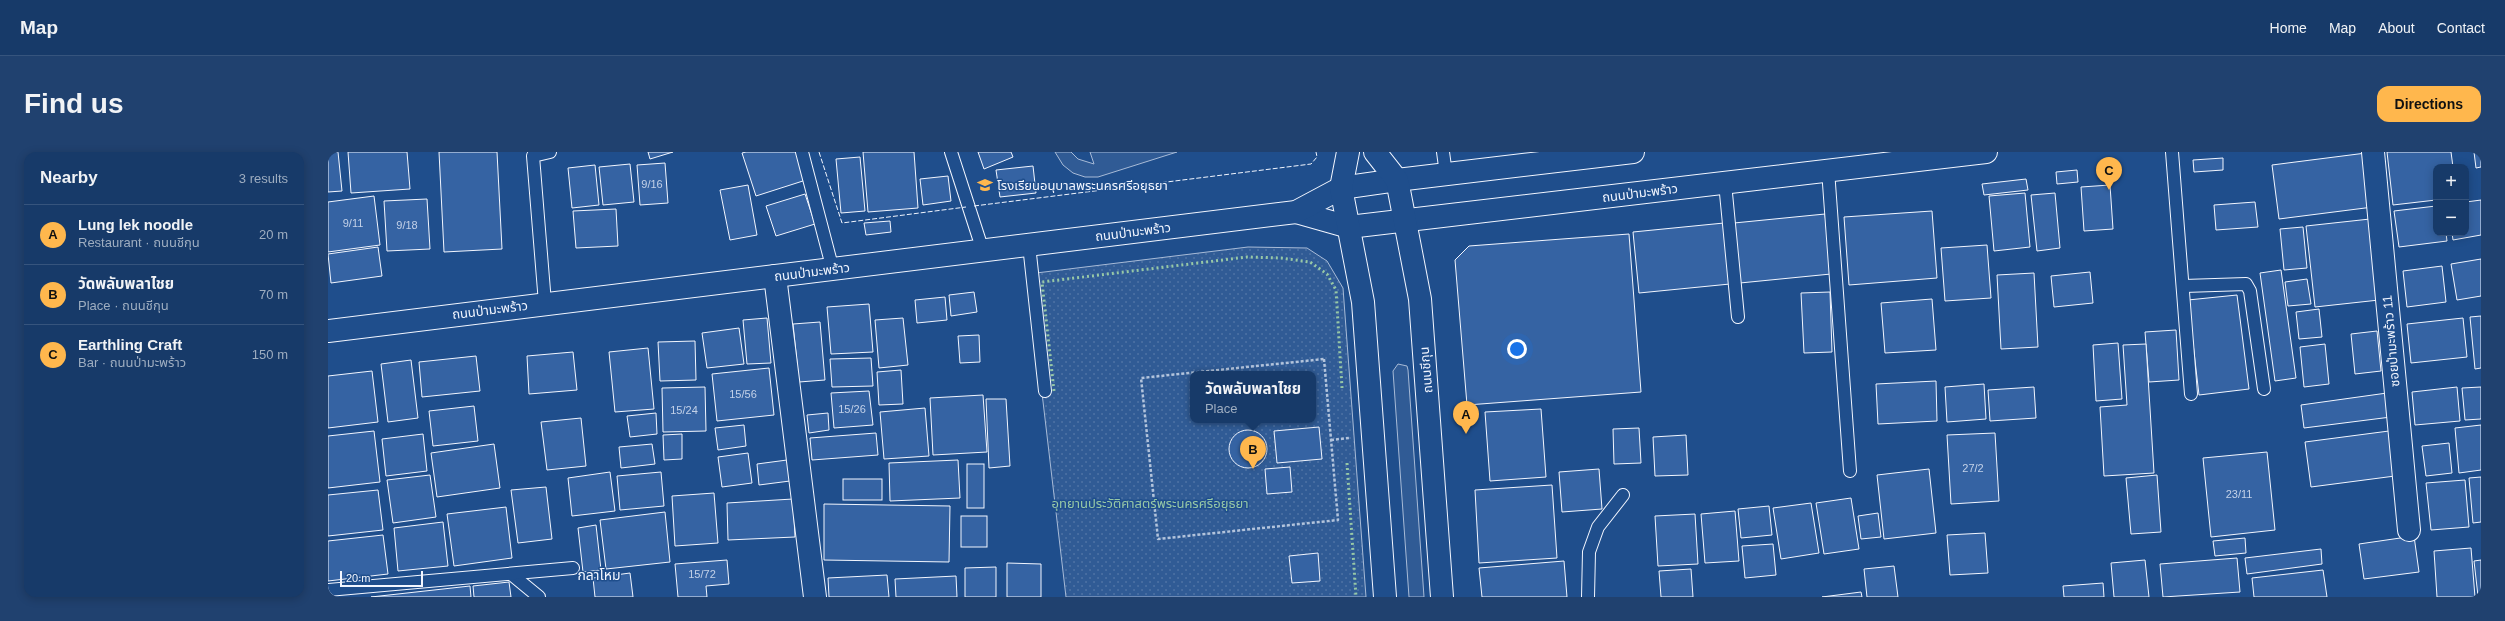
<!DOCTYPE html>
<html lang="en">
<head>
<meta charset="utf-8">
<style>
  :root { --surface:#173a69; --page:#20416f; --text:#f1f3f6; --muted:#9eadc0; --line:#36547d; --accent:#ffb74d }
  body { margin:0; font-family:Arial,"Noto Sans Thai",sans-serif; background:var(--page); color:var(--text) }
  .controls { position:absolute; right:12px; top:12px; display:grid; overflow:hidden; border-radius:8px; box-shadow:0 2px 10px #0003 }
  .controls button { width:36px; height:36px; display:grid; place-items:center; padding:0; border:0; border-bottom:1px solid var(--line); background:var(--surface); color:var(--text); font:20px sans-serif }
  .scale { position:absolute; left:12px; bottom:10px; width:83px; box-sizing:border-box; padding-left:4px; border:2px solid #f2f6ff; border-top:0; font-size:11px; line-height:14px; white-space:nowrap; color:#f2f6ff; -webkit-text-stroke:3px #1f4e8c; paint-order:stroke }
  .you { position:absolute; left:1189px; top:197px; width:14px; height:14px; margin:-10px; border:3px solid #fff; border-radius:50%; background:#1a73e8; box-shadow:0 0 0 6px #1a73e833 }
  .badge { display:grid; place-items:center; width:26px; height:26px; border-radius:50%; background:var(--accent); color:#111; font-size:13px; font-weight:700 }
  .pin { position:absolute; translate:-50% -33px; filter:drop-shadow(0 1px 2px #0008) }
  .pin::after { content:''; position:absolute; top:21px; width:14px; height:12px; background:inherit; clip-path:polygon(0 0,100% 0,50% 100%) }
  .popup { position:absolute; left:862px; top:219px; width:126px; height:52px; box-sizing:border-box; display:grid; place-content:center; border-radius:8px; background:var(--surface); filter:drop-shadow(0 1px 3px #0005); font-size:13px; white-space:nowrap; color:var(--muted) }
  .popup b { font-size:15px; color:var(--text) }
  .popup::after { content:''; position:absolute; left:50%; top:100%; margin-left:-8px; border:8px solid transparent; border-top-color:var(--surface) }
  .list { margin:0; padding:0; list-style:none }
  h2 { display:flex; justify-content:space-between; align-items:center; height:52px; margin:0; padding:0 16px; font-size:17px }
  h2 small { font-size:13px; font-weight:400; color:var(--muted) }
  .list li { display:grid; grid-template-columns:26px 1fr auto; gap:12px; align-items:center; box-sizing:border-box; height:60px; padding:0 16px; border-top:1px solid var(--line) }
  .list b { display:block; font-size:15px; white-space:nowrap }
  .list p { margin:0; font-size:13px; white-space:nowrap; color:var(--muted) }
  .list em { font-size:13px; font-style:normal; color:var(--muted) }
  .map { position:relative; flex:none; width:2153px; height:445px; overflow:hidden; border-radius:12px }
  header { display:flex; align-items:center; gap:24px; box-sizing:border-box; height:56px; padding:0 20px; background:var(--surface); border-bottom:1px solid var(--line) }
  header strong { font-size:19px }
  nav { display:flex; gap:22px; margin-inline-start:auto; font-size:14px }
  .intro { display:flex; align-items:center; justify-content:space-between; box-sizing:border-box; height:96px; padding:0 24px }
  h1 { margin:0; font-size:28px }
  .button { padding:10px 18px; border-radius:12px; background:var(--accent); color:#111; font-size:14px; font-weight:700 }
  main { display:flex; gap:24px; padding:0 24px }
  aside { flex:1; background:var(--surface); border-radius:12px; box-shadow:0 2px 10px #0003 }
  .map>svg:first-child { display:block }
  .built { fill:#305b95; stroke:#a8bbd7 }
  .park { fill:url(#park-dots); stroke:#a8bbd7; fill-rule:evenodd }
  .building { fill:#3563a3; stroke:#f2f6ff }
  .lines { fill:none; stroke-linecap:round; stroke-linejoin:round }
  .service-casing { stroke:#f2f6ff; stroke-width:14 }
  .minor-casing { stroke:#f2f6ff; stroke-width:24 }
  .tertiary-casing { stroke:#f2f6ff; stroke-width:24 }
  .secondary-casing { stroke:#f2f6ff; stroke-width:24 }
  .path { stroke:#b3c4dc; stroke-width:2.5; stroke-dasharray:3 2; stroke-linecap:butt }
  .service { stroke:#1f4e8c; stroke-width:12 }
  .minor { stroke:#1f4e8c; stroke-width:22 }
  .tertiary { stroke:#1f4e8c; stroke-width:22 }
  .secondary { stroke:#1f4e8c; stroke-width:22 }
  .hedge { stroke:#97c8a6; stroke-width:3; stroke-dasharray:2 3; stroke-linecap:butt }
  .fence { stroke:#f2f6ff; stroke-width:1; stroke-dasharray:5 2; stroke-linecap:butt }
  .labels { text-anchor:middle; dominant-baseline:central; stroke-width:3; stroke-linejoin:round; paint-order:stroke }
  .number-label { font-size:11px; fill:#c3d1e8 }
  .poi-label { font-size:13px; fill:#f2f6ff; stroke:#1f4e8c; text-anchor:start }
  .street-label { font-size:13px; fill:#f2f6ff; stroke:#1f4e8c }
  .park-label { font-size:13px; fill:#97c8a6; stroke:#1f4e8c }
  .neighbourhood-label { font-size:14px; fill:#f2f6ff; stroke:#1f4e8c }
</style>
</head>
<body>
<header>
<strong>Map</strong>
<nav><a>Home</a><a>Map</a><a>About</a><a>Contact</a></nav>
</header>
<div class="intro"><h1>Find us</h1><a class="button">Directions</a></div>
<main>
<aside>
<h2>Nearby<small>3 results</small></h2>
<ul class="list">
<li><span class="badge">A</span><div><b>Lung lek noodle</b><p>Restaurant · ถนนชีกุน</p></div><em>20 m</em></li>
<li><span class="badge">B</span><div><b>วัดพลับพลาไชย</b><p>Place · ถนนชีกุน</p></div><em>70 m</em></li>
<li><span class="badge">C</span><div><b>Earthling Craft</b><p>Bar · ถนนป่ามะพร้าว</p></div><em>150 m</em></li>
</ul>
</aside>
<div class="map">
<svg width="2153" height="445" viewBox="0 0 2153 445">
  <defs>
    <pattern id="park-dots" width="8" height="8" patternUnits="userSpaceOnUse"><rect width="8" height="8" fill="#305b95"/><path d="M2 2h.1M6 6h.1" fill="none" stroke="#4e73a5" stroke-width="1.8" stroke-linecap="round"/></pattern>
  </defs>
  <rect width="100%" height="100%" fill="#1f4e8c"/>
  <g class="built">
    <path d="M727,0H743L750,7L766,12L762,0H849L770,25H757L745,21L735,13Z"/>
    <path d="M1070,212L1079,214L1080,218L1096,445H1081L1065,219Z"/>
  </g>
  <path class="park" d="M920,95L979,96L999,109L1015,136L1038,445H738L700,122ZM865,222H985V268H865Z"/>
  <g class="building">
    <path d="M0,0H10L14,39L0,40Z"/>
    <path d="M20,0H79L82,37L23,41Z"/>
    <path d="M111,0H169L174,97L116,100Z"/>
    <path d="M320,0H345L322,7Z"/>
    <path d="M418,0H468L478,28L428,44L414,1Z"/>
    <path d="M535,0H586L590,56L540,60Z"/>
    <path d="M650,0H683L685,5L656,17Z"/>
    <path d="M2059,0H2123L2125,15H2108V48L2065,53Z"/>
    <path d="M2146,0H2153V15L2148,16Z"/>
    <path d="M2038,1L2045,55L1951,67L1944,13Z"/>
    <path d="M532,5L537,59L513,61L508,7Z"/>
    <path d="M1895,6V18L1866,20L1865,8Z"/>
    <path d="M337,11L340,51L312,53L309,13Z"/>
    <path d="M302,12L306,50L275,53L271,15Z"/>
    <path d="M267,13L271,53L244,56L240,16Z"/>
    <path d="M705,14L708,41L672,45L668,18Z"/>
    <path d="M1749,18L1750,30L1729,32L1728,20Z"/>
    <path d="M620,24L623,49L595,53L592,27Z"/>
    <path d="M1698,27L1700,38L1656,43L1654,32Z"/>
    <path d="M420,33L429,83L402,88L392,38Z"/>
    <path d="M1782,33L1785,77L1756,79L1753,35Z"/>
    <path d="M1697,41L1702,95L1666,99L1661,44Z"/>
    <path d="M1727,41L1732,96L1709,99L1703,43Z"/>
    <path d="M477,42L487,72L448,84L438,54Z"/>
    <path d="M46,44L52,93L0,100V50Z"/>
    <path d="M99,47L102,97L59,99L56,49Z"/>
    <path d="M2153,48V83L2125,88L2124,81H2138V50Z"/>
    <path d="M1927,50L1930,75L1888,78L1886,53Z"/>
    <path d="M2108,54V81H2118L2119,89L2071,95L2066,59Z"/>
    <path d="M288,57L290,94L248,96L245,59Z"/>
    <path d="M1604,59L1609,126L1521,133L1516,65Z"/>
    <path d="M1497,62L1503,122L1412,131L1406,71Z"/>
    <path d="M2042,67L2051,148L1987,155L1978,74Z"/>
    <path d="M562,69L563,80L538,83L536,71Z"/>
    <path d="M1396,71L1402,132L1311,141L1305,80Z"/>
    <path d="M1975,75L1979,116L1956,118L1952,77Z"/>
    <path d="M1301,82L1313,240L1139,253L1127,108L1141,94Z"/>
    <path d="M1659,93L1663,146L1617,149L1613,96Z"/>
    <path d="M50,95L54,124L3,131L0,102Z"/>
    <path d="M2153,107V144L2129,148L2123,112Z"/>
    <path d="M2114,114L2118,150L2079,155L2075,119Z"/>
    <path d="M1953,118L1968,226L1947,229L1932,121Z"/>
    <path d="M1762,120L1765,151L1726,155L1723,124Z"/>
    <path d="M1706,121L1710,195L1673,197L1669,123Z"/>
    <path d="M1979,127L1983,152L1960,154L1957,130Z"/>
    <path d="M646,140L649,160L623,164L621,143Z"/>
    <path d="M1502,140L1504,200L1476,201L1473,141Z"/>
    <path d="M1909,143L1921,237L1871,243L1860,148Z"/>
    <path d="M617,145L619,168L589,171L587,148Z"/>
    <path d="M1604,147L1608,198L1557,201L1553,151Z"/>
    <path d="M541,152L545,200L503,202L499,155Z"/>
    <path d="M1991,157L1994,185L1971,187L1968,160Z"/>
    <path d="M2153,164V216L2147,217L2142,165Z"/>
    <path d="M439,166L443,211L419,212L415,168Z"/>
    <path d="M575,166L580,213L551,216L547,168Z"/>
    <path d="M2135,166L2139,205L2083,211L2079,172Z"/>
    <path d="M492,170L497,228L471,230L465,172Z"/>
    <path d="M411,176L416,212L379,216L374,181Z"/>
    <path d="M1848,178L1851,228L1821,230L1817,180Z"/>
    <path d="M2049,179L2053,219L2027,222L2023,182Z"/>
    <path d="M651,183L652,210L632,211L630,184Z"/>
    <path d="M367,189L368,228L332,229L330,190Z"/>
    <path d="M1790,191L1794,247L1768,249L1765,193Z"/>
    <path d="M1818,192L1826,321L1776,324L1772,255L1799,253L1795,193Z"/>
    <path d="M1997,192L2001,232L1976,235L1972,195Z"/>
    <path d="M320,196L326,257L287,260L281,200Z"/>
    <path d="M245,200L249,238L201,242L199,204Z"/>
    <path d="M148,204L152,239L94,245L91,210Z"/>
    <path d="M543,206L545,234L504,235L502,207Z"/>
    <path d="M83,208L90,266L60,270L53,212Z"/>
    <path d="M441,216L446,263L389,269L384,222Z"/>
    <path d="M573,218L575,252L551,253L549,220Z"/>
    <path d="M44,219L50,270L0,276V224Z"/>
    <path d="M1608,229L1609,269L1550,272L1548,232Z"/>
    <path d="M1656,232L1658,267L1619,270L1617,235Z"/>
    <path d="M377,235L378,279L335,280L334,236Z"/>
    <path d="M1706,235L1708,266L1662,269L1660,238Z"/>
    <path d="M2129,235L2132,269L2087,273L2084,240Z"/>
    <path d="M2153,235V267L2137,268L2134,236Z"/>
    <path d="M541,239L545,273L506,276L503,241Z"/>
    <path d="M2059,241L2063,265L1976,276L1973,253Z"/>
    <path d="M655,243L659,300L605,303L602,246Z"/>
    <path d="M658,247H678L682,314L661,316Z"/>
    <path d="M146,254L150,289L105,294L101,259Z"/>
    <path d="M597,256L601,304L556,307L552,260Z"/>
    <path d="M1213,257L1218,325L1162,329L1157,260Z"/>
    <path d="M328,261L329,282L302,285L299,264Z"/>
    <path d="M500,261L501,278L481,281L479,263Z"/>
    <path d="M253,266L258,314L219,318L213,270Z"/>
    <path d="M416,273L418,294L390,298L387,276Z"/>
    <path d="M2153,273V318L2131,321L2127,276Z"/>
    <path d="M991,275L994,307L949,311L946,279Z"/>
    <path d="M1311,276L1313,311L1286,312L1285,277Z"/>
    <circle cx="920" cy="297" r="19"/>
    <path d="M46,279L52,330L0,336V284Z"/>
    <path d="M2061,279L2067,324L1983,335L1977,290Z"/>
    <path d="M548,281L550,303L484,308L482,286Z"/>
    <path d="M1667,281L1671,349L1623,352L1619,283Z"/>
    <path d="M95,282L99,319L58,324L54,287Z"/>
    <path d="M354,282V307L336,308L335,283Z"/>
    <path d="M1358,283L1360,323L1327,324L1325,285Z"/>
    <path d="M2121,291L2124,321L2098,324L2094,294Z"/>
    <path d="M166,292L172,336L109,345L103,301Z"/>
    <path d="M324,292L327,312L293,316L291,295Z"/>
    <path d="M1939,300L1947,378L1883,385L1875,306Z"/>
    <path d="M420,301L424,331L394,335L390,305Z"/>
    <path d="M459,308L462,329L431,333L429,312Z"/>
    <path d="M630,308L632,346L562,349L561,311Z"/>
    <rect x="639" y="312" width="17" height="44"/>
    <path d="M962,315L964,340L939,342L937,317Z"/>
    <path d="M1271,317L1274,357L1234,360L1231,320Z"/>
    <path d="M1601,317L1608,381L1556,387L1549,323Z"/>
    <path d="M282,320L287,359L244,364L240,326Z"/>
    <path d="M333,320L336,354L292,358L289,324Z"/>
    <path d="M102,323L108,365L65,371L59,328Z"/>
    <path d="M1829,323L1833,380L1803,382L1798,326Z"/>
    <path d="M2153,325V370L2145,371L2141,326Z"/>
    <rect x="515" y="327" width="39" height="21"/>
    <path d="M2137,328L2141,375L2103,378L2098,331Z"/>
    <path d="M1224,333L1229,406L1151,411L1147,338Z"/>
    <path d="M218,335L224,387L190,391L183,338Z"/>
    <path d="M50,338L55,378L0,384V343Z"/>
    <path d="M386,341L390,391L347,394L344,344Z"/>
    <path d="M1523,346L1531,397L1496,402L1488,351Z"/>
    <path d="M465,347L467,385L400,388L399,351Z"/>
    <path d="M1483,351L1491,401L1453,407L1445,356Z"/>
    <path d="M496,352L622,354L621,410L496,408Z"/>
    <path d="M1441,354L1444,383L1413,386L1410,357Z"/>
    <path d="M178,355L184,406L126,414L119,362Z"/>
    <path d="M1407,359L1411,409L1377,411L1373,362Z"/>
    <path d="M337,360L342,410L278,417L272,368Z"/>
    <path d="M1550,361L1553,385L1533,387L1530,364Z"/>
    <path d="M1367,362L1370,412L1330,414L1327,364Z"/>
    <rect x="633" y="364" width="26" height="31"/>
    <path d="M115,370L120,414L70,419L66,376Z"/>
    <path d="M268,373L273,418L255,420L250,376Z"/>
    <path d="M1657,381L1660,421L1622,423L1619,383Z"/>
    <path d="M55,383L60,422L0,429V389Z"/>
    <path d="M2086,384L2091,420L2036,427L2031,392Z"/>
    <path d="M1917,386L1918,401L1887,404L1885,389Z"/>
    <path d="M1445,392L1448,423L1417,426L1414,394Z"/>
    <path d="M2143,396L2147,445H2109L2106,399Z"/>
    <path d="M1993,397L1994,412L1919,422L1917,406Z"/>
    <path d="M990,401L992,429L964,431L961,404Z"/>
    <path d="M1909,406L1912,440L1835,445L1832,412Z"/>
    <path d="M399,408L401,432L378,434L379,445H350L347,412Z"/>
    <path d="M1817,408L1821,445H1786L1783,411Z"/>
    <path d="M2153,408V443L2150,444L2146,409Z"/>
    <path d="M1236,409L1239,445H1154L1151,416Z"/>
    <path d="M679,411L713,412V445H679Z"/>
    <path d="M1566,414L1570,445H1539L1536,417Z"/>
    <path d="M668,415V445H637V416Z"/>
    <path d="M1363,417L1365,445H1333L1331,419Z"/>
    <path d="M1995,418L1999,445H1926L1924,426Z"/>
    <path d="M302,421L305,445H267L265,426Z"/>
    <path d="M559,423L561,445H501L500,426Z"/>
    <path d="M628,424L629,445H568L567,427Z"/>
    <path d="M181,430L183,445H146L145,434Z"/>
    <path d="M1775,431L1776,445H1736L1735,434Z"/>
    <path d="M142,434L143,445H43Z"/>
    <path d="M1533,440L1534,445H1494Z"/>
  </g>
  <g class="lines">
    <g class="service-casing">
      <g id="service">
        <path d="M474,0L505,118"/>
        <path d="M623,0L655,99"/>
        <path d="M1115,0L1118,22"/>
        <path d="M1844,0L1863,242"/>
        <path d="M1500,18L1522,319"/>
        <path d="M1397,31L1410,165"/>
        <path d="M701,93L717,239"/>
        <path d="M1856,134L1918,132L1922,139L1936,237"/>
        <path d="M217,151L205,4L222,0"/>
        <path d="M183,422L211,445"/>
        <path d="M0,438L245,416"/>
        <path d="M1260,445L1261,400L1270,375L1295,343"/>
      </g>
    </g>
    <g class="minor-casing">
      <g id="minor">
        <path d="M2045,0L2081,378"/>
        <path d="M968,60L1021,75"/>
        <path d="M447,124L487,445"/>
        <path d="M0,179L968,60L1013,36"/>
      </g>
    </g>
    <g class="tertiary-casing">
      <g id="tertiary">
        <path d="M1013,36L1069,28L1305,0"/>
        <path d="M1021,75L1658,0"/>
      </g>
    </g>
    <g class="secondary-casing">
      <g id="secondary">
        <path d="M1020,0L1013,36L1035,150L1057,445"/>
        <path d="M1047,0L1069,28L1092,147L1114,445"/>
      </g>
    </g>
    <g class="path">
      <path d="M996,207L1010,368L830,387L813,226Z"/>
      <path d="M1003,288L1021,286"/>
    </g>
    <use href="#service" class="service"/>
    <use href="#minor" class="minor"/>
    <use href="#tertiary" class="tertiary"/>
    <use href="#secondary" class="secondary"/>
    <g class="hedge">
      <path d="M726,239L714,130L919,105L953,106L982,110L999,122L1008,138L1014,236"/>
      <path d="M1019,311L1028,445"/>
    </g>
    <g class="fence">
      <path d="M491,0L514,71L638,55"/>
      <path d="M646,54L983,12L989,5L988,0"/>
    </g>
  </g>
  <defs>
    <g id="school-bare" transform="scale(1.2)"><path d="M0-5L7-2L0 1L-7-2ZM-4 1L0 2.5L4 1V4Q0 6-4 4Z" fill="#ffb74d" stroke="#1f4e8c" stroke-width="2.5" paint-order="stroke"/></g>
  </defs>
  <g fill-rule="evenodd">
    <use href="#school-bare" x="657" y="33"/>
  </g>
  <g class="labels">
    <g class="number-label">
      <text x="324" y="32">9/16</text>
      <text x="25" y="71">9/11</text>
      <text x="79" y="73">9/18</text>
      <text x="415" y="242">15/56</text>
      <text x="524" y="257">15/26</text>
      <text x="356" y="258">15/24</text>
      <text x="1645" y="316">27/2</text>
      <text x="1911" y="342">23/11</text>
      <text x="374" y="422">15/72</text>
    </g>
    <g class="poi-label">
      <text x="669" y="33">โรงเรียนอนุบาลพระนครศรีอยุธยา</text>
    </g>
    <g class="street-label">
      <text transform="translate(1312 41) rotate(-7)">ถนนป่ามะพร้าว</text>
      <text transform="translate(805 80) rotate(-7)">ถนนป่ามะพร้าว</text>
      <text transform="translate(484 120) rotate(-7)">ถนนป่ามะพร้าว</text>
      <text transform="translate(162 158) rotate(-7)">ถนนป่ามะพร้าว</text>
      <text transform="translate(2063 189) rotate(-95)">ซอยป่ามะพร้าว 11</text>
      <text transform="translate(1098 218) rotate(-95)">ถนนชีกุน</text>
    </g>
    <g class="park-label">
      <text x="822" y="351">อุทยานประวัติศาสตร์พระนครศรีอยุธยา</text>
    </g>
    <g class="neighbourhood-label">
      <text x="271" y="423">กลาโหม</text>
    </g>
  </g>
</svg>
<div class="controls">
<button>+</button>
<button>−</button>
</div>
<div class="scale">20 m</div>
<div class="you"></div>
<div class="pin badge" style="left:1138px;top:282px">A</div>
<div class="pin badge" style="left:925px;top:317px">B</div>
<div class="popup"><b>วัดพลับพลาไชย</b>Place</div>
<div class="pin badge" style="left:1781px;top:38px">C</div>
</div>
</main>
</body>
</html>
